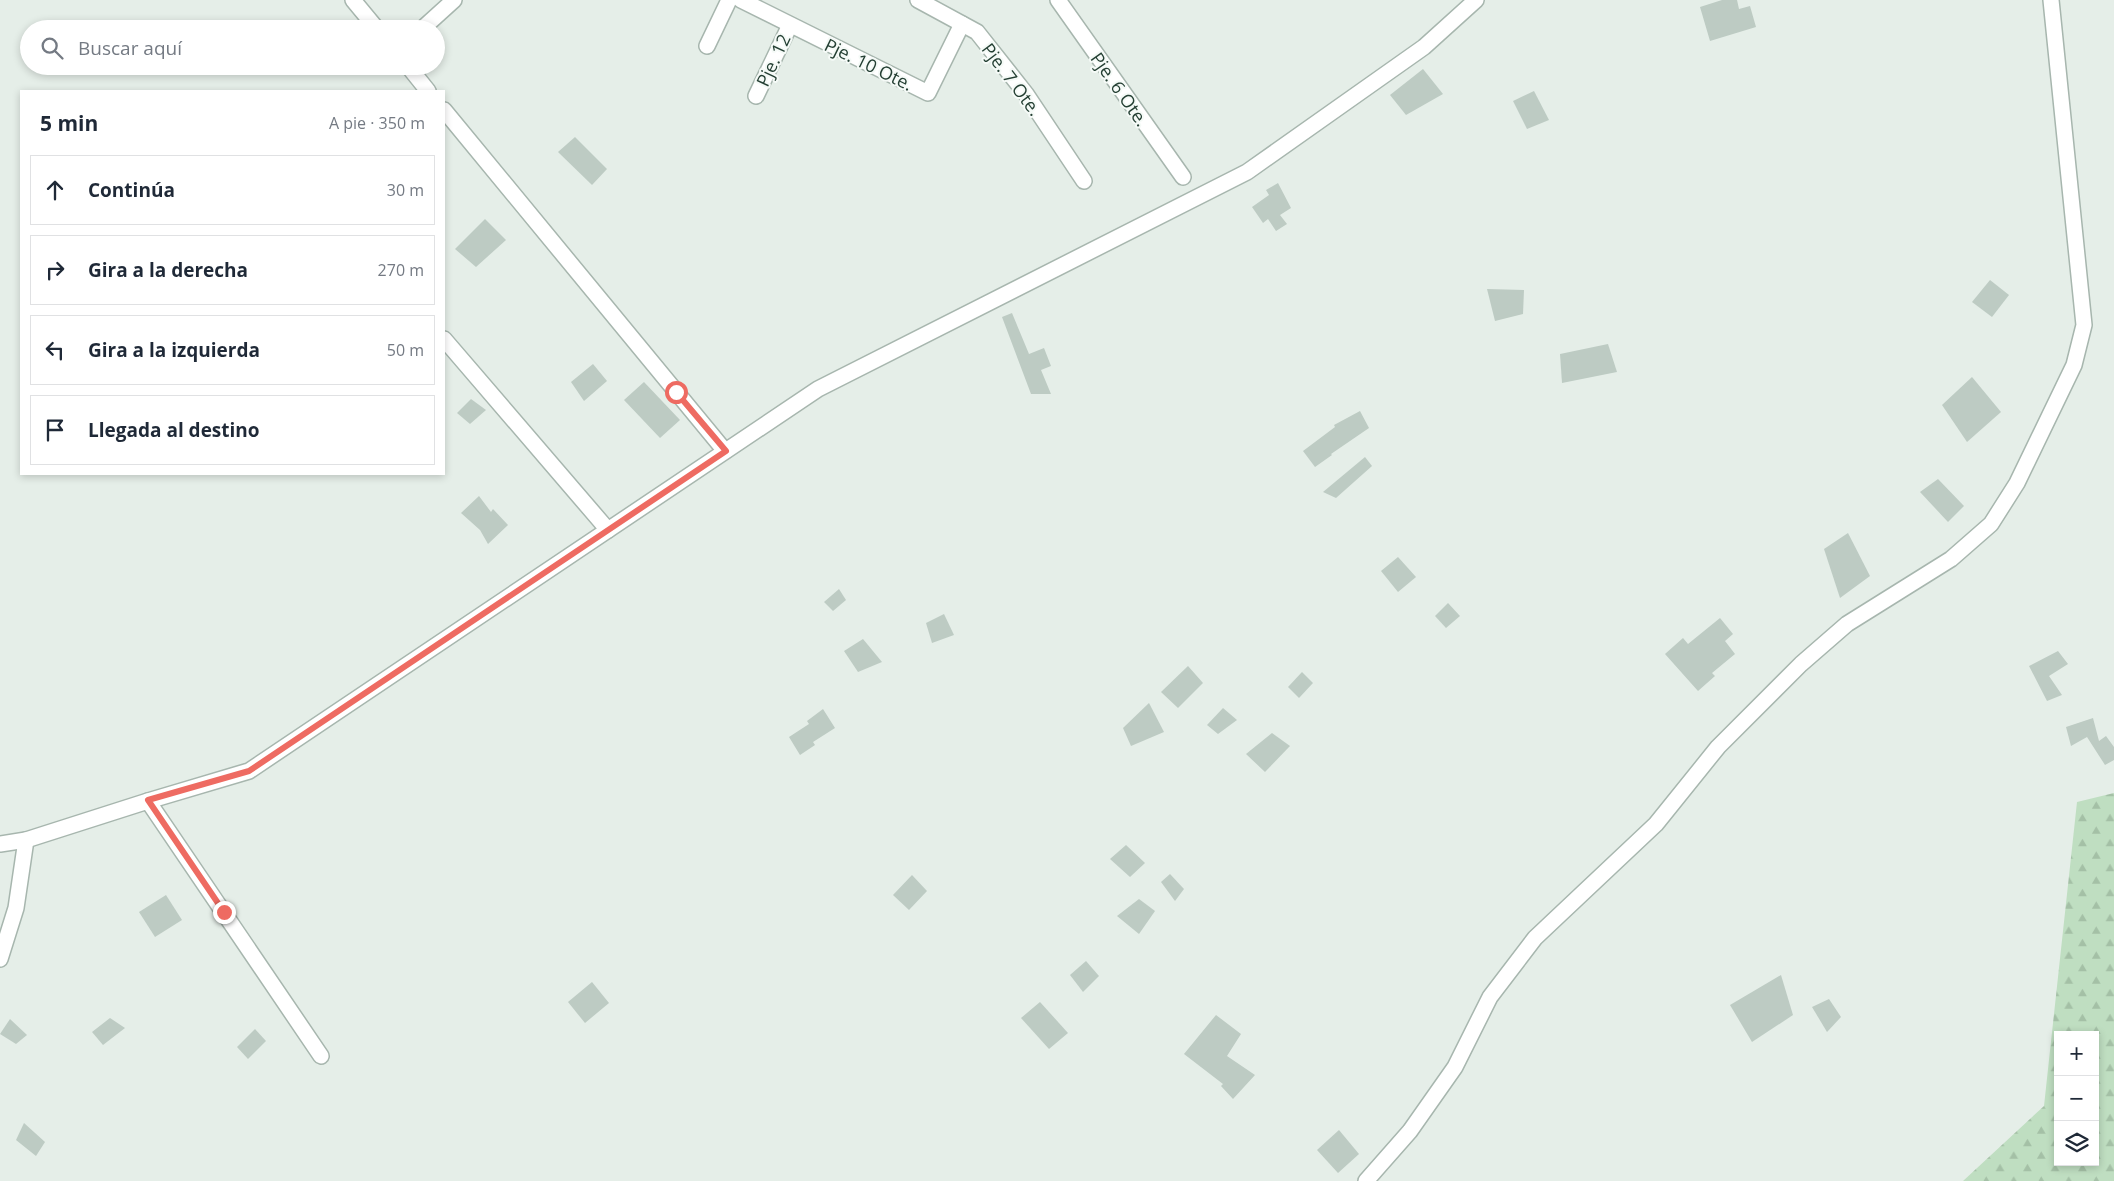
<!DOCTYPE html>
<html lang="es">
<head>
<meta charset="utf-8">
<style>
  :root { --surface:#fff; --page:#f2f2f3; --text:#1f2937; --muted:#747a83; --line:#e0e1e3 }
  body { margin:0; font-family:"Open Sans",sans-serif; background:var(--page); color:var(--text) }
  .controls { position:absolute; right:15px; bottom:15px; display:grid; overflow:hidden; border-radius:0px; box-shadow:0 2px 8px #0003 }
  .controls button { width:45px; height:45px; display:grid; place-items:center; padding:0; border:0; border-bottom:1px solid var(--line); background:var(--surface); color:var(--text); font:25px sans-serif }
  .stop { position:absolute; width:15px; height:15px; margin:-11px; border:4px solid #ee6b62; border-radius:50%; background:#fff }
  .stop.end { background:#ee6b62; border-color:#fff; box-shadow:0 1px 5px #0008 }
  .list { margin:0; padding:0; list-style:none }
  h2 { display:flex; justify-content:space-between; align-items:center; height:65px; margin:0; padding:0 20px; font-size:21px }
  h2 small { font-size:16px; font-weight:400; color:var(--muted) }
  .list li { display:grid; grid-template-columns:32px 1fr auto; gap:15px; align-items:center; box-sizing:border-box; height:70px; margin:0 10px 10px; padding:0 10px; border:1px solid var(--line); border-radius:0px }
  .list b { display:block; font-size:19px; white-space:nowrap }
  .list em { font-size:16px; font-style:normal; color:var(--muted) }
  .icon { flex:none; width:28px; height:28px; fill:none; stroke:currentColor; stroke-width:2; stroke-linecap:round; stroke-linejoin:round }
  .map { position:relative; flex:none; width:2114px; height:1181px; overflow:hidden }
  .search { position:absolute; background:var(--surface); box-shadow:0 2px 8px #0003; left:20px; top:20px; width:425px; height:55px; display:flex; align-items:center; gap:12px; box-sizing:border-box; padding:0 18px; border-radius:28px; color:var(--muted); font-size:19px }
  .panel { position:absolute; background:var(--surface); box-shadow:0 2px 8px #0003; left:20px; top:90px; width:425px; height:385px; border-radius:0px }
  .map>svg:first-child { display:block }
  .forest { fill:url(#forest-firs); fill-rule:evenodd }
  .building { fill:#bdcbc3 }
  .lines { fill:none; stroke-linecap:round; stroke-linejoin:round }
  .minor-casing { stroke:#a7b6ae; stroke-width:18 }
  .minor { stroke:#fff; stroke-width:15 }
  .route { stroke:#ee6b62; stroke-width:6 }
  .labels { text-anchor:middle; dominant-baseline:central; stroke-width:4; stroke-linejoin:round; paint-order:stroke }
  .street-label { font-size:18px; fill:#243f33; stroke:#f5faf7 }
</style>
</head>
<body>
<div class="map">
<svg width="2114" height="1181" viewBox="0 0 2114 1181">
  <defs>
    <pattern id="forest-firs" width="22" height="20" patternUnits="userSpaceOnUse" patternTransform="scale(1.25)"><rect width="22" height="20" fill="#bfdec1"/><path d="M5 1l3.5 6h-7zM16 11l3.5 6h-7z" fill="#a4c0a6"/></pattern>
  </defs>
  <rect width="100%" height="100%" fill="#e5eee8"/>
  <path class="forest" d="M2114,793V1181H1963L2044,1106L2077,802ZM2058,1035H2095V1162H2058Z"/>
  <g class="building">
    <path d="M1722,0H1737L1739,9L1750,6L1756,27L1710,41L1700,7Z"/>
    <path d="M1423,69L1443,94L1406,115L1390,95Z"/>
    <path d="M1534,91L1549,120L1527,129L1513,101Z"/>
    <path d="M575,137L607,169L592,185L558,152Z"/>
    <path d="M1278,183L1291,208L1280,215L1287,224L1276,231L1268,219L1263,223L1252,207L1269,195L1266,190Z"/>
    <path d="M485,219L506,240L476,267L455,249Z"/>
    <path d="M1990,280L2009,295L1992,317L1972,302Z"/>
    <path d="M1487,289L1524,290L1523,314L1495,321Z"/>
    <path d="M1012,313L1029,354L1044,348L1051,366L1041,370L1051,394H1031L1002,317Z"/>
    <path d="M1608,344L1617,372L1562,383L1560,354Z"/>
    <path d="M593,364L607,381L584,401L571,382Z"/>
    <path d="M1972,377L2001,412L1967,442L1942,405Z"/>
    <path d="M644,382L680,420L660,438L624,400Z"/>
    <path d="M471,399L486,410L470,424L457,413Z"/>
    <path d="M1360,411L1369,428L1331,454L1332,455L1315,467L1303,451L1335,427L1334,425Z"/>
    <path d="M1365,457L1372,466L1336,498L1323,492Z"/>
    <path d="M1938,479L1964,506L1948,522L1920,492Z"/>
    <path d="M479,496L491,512L493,509L508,525L488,544L480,530L461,513Z"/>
    <path d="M1848,533L1870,576L1840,598L1824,549Z"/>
    <path d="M1398,557L1416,577L1398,592L1381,571Z"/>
    <path d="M839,589L846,600L833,611L824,602Z"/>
    <path d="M1448,603L1460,616L1446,628L1435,616Z"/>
    <path d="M944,614L954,635L932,643L926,623Z"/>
    <path d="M1720,618L1733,634L1725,641L1735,654L1712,673L1715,676L1698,691L1665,654L1683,638L1688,644Z"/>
    <path d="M863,639L882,662L858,672L844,651Z"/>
    <path d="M2058,651L2068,664L2049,676L2062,695L2047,701L2029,666Z"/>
    <path d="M1188,666L1203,683L1178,708L1161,692Z"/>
    <path d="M1302,672L1313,683L1299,698L1288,687Z"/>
    <path d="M1149,703L1164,732L1131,746L1123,728Z"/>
    <path d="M1223,708L1237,720L1218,734L1207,725Z"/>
    <path d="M823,709L835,728L813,742L815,745L800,755L789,737L809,724L807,721Z"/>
    <path d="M2093,718L2099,741L2106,736L2114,747V760L2105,765L2087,737L2071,746L2066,727Z"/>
    <path d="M1272,733L1290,746L1265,772L1246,754Z"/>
    <path d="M1126,845L1145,863L1130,877L1110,859Z"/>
    <path d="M1170,874L1184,889L1175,901L1161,882Z"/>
    <path d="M912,875L927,891L909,910L893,895Z"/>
    <path d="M166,895L182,920L155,937L139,912Z"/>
    <path d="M1139,899L1155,911L1139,934L1117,916Z"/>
    <path d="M1086,961L1099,976L1083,992L1070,975Z"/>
    <path d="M1781,975L1793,1015L1752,1042L1730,1005Z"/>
    <path d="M592,982L609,1003L585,1023L568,1002Z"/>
    <path d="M1829,999L1841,1017L1827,1032L1812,1007Z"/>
    <path d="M1040,1002L1068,1033L1049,1049L1021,1018Z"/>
    <path d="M1216,1015L1241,1034L1227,1056L1255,1075L1233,1099L1221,1086L1223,1084L1184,1054Z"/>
    <path d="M110,1018L125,1028L103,1045L92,1032Z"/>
    <path d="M10,1019L27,1035L16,1044L0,1034Z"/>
    <path d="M255,1029L266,1041L248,1059L237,1047Z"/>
    <path d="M24,1123L45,1142L36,1156L16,1140Z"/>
    <path d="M1339,1130L1359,1154L1338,1173L1317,1150Z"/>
  </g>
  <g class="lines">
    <g class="minor-casing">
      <g id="minor">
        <path d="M353,0L377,29"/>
        <path d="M741,0L928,93L962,24"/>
        <path d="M918,0L977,32L1026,94L1084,181"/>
        <path d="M1058,0L1183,177"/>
        <path d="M422,29L454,0"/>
        <path d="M707,46L729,0"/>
        <path d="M408,66L428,91"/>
        <path d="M756,96L790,25"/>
        <path d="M444,110L725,451"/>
        <path d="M444,339L608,530"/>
        <path d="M148,801L321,1056"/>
        <path d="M0,844L26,840L148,801L249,771L818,389L1247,172L1424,47L1476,0"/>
        <path d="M0,959L16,908L26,840"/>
        <path d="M1366,1181L1410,1131L1455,1067L1490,997L1535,938L1656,824L1718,747L1801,664L1847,624L1951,559L1991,524L2017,483L2074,365L2084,325L2051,0"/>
      </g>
    </g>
    <use href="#minor" class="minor"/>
  </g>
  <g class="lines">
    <path class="route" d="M224,912L148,800L249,771L726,451L676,392"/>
  </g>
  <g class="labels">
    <g class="street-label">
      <text transform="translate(773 60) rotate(-65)">Pje. 12</text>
      <text transform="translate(869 64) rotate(26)">Pje. 10 Ote.</text>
      <text transform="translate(1012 79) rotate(53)">Pje. 7 Ote.</text>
      <text transform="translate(1120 89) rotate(55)">Pje. 6 Ote.</text>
    </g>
  </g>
</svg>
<div class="controls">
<button>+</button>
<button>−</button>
<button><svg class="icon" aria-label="layers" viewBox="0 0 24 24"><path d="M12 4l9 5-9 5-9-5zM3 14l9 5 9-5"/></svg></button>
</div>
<div class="stop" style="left:676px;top:392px"></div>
<div class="stop end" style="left:224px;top:912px"></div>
<div class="search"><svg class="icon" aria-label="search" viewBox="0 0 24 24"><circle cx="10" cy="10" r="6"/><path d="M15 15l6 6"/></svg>Buscar aquí</div>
<section class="panel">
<h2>5 min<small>A pie · 350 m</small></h2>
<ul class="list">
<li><svg class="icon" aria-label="ahead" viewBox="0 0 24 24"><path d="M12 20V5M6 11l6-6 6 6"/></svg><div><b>Continúa</b></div><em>30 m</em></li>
<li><svg class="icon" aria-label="right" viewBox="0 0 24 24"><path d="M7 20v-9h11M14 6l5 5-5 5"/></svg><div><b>Gira a la derecha</b></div><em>270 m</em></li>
<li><svg class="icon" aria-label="left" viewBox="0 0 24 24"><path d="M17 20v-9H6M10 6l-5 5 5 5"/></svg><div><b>Gira a la izquierda</b></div><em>50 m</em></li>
<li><svg class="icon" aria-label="arrive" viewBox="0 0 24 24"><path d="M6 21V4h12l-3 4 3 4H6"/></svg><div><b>Llegada al destino</b></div></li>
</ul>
</section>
</div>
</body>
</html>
